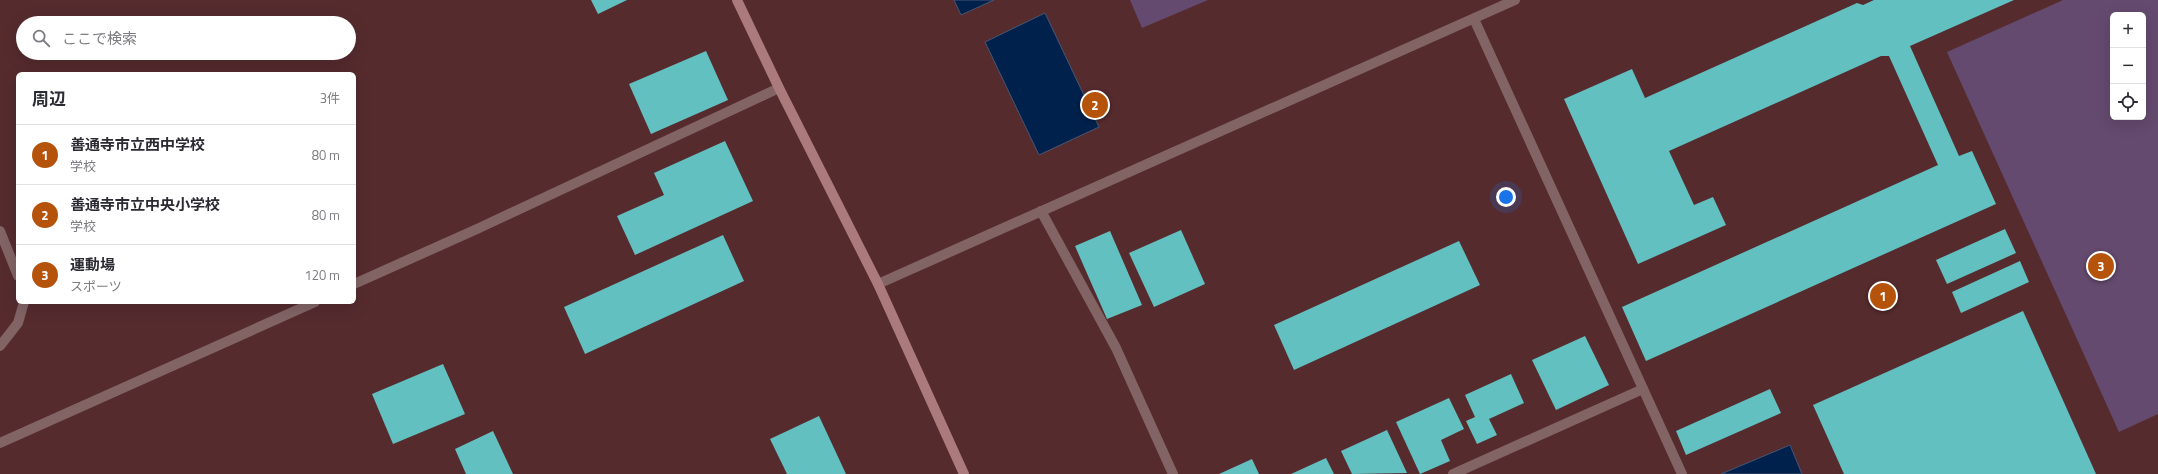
<!DOCTYPE html>
<html lang="ja">
<head>
<meta charset="utf-8">
<style>
  :root { --surface:#fff; --page:#f2f2f3; --text:#2b2b33; --muted:#7c7c81; --line:#e1e1e2; --accent:#b45309 }
  body { margin:0; font-family:"Titillium Web","Noto Sans JP",sans-serif; background:var(--page); color:var(--text) }
  .controls { position:absolute; right:12px; top:12px; display:grid; overflow:hidden; border-radius:6px; box-shadow:0 4px 16px #0002 }
  .controls button { width:36px; height:36px; display:grid; place-items:center; padding:0; border:0; border-bottom:1px solid var(--line); background:var(--surface); color:var(--text); font:20px sans-serif }
  .you { position:absolute; left:1506px; top:197px; width:14px; height:14px; margin:-10px; border:3px solid #fff; border-radius:50%; background:#1a73e8; box-shadow:0 0 0 6px #1a73e833 }
  .badge { display:grid; place-items:center; width:26px; height:26px; border-radius:50%; background:var(--accent); color:#fff; font-size:13px; font-weight:700 }
  .pin { position:absolute; translate:-50% -50%; border:2px solid #fff; box-shadow:0 1px 4px #0006 }
  .list { margin:0; padding:0; list-style:none }
  h2 { display:flex; justify-content:space-between; align-items:center; height:52px; margin:0; padding:0 16px; font-size:17px }
  h2 small { font-size:13px; font-weight:400; color:var(--muted) }
  .list li { display:grid; grid-template-columns:26px 1fr auto; gap:12px; align-items:center; box-sizing:border-box; height:60px; padding:0 16px; border-top:1px solid var(--line) }
  .list b { display:block; font-size:15px; white-space:nowrap }
  .list p { margin:0; font-size:13px; white-space:nowrap; color:var(--muted) }
  .list em { font-size:13px; font-style:normal; color:var(--muted) }
  .icon { flex:none; width:22px; height:22px; fill:none; stroke:currentColor; stroke-width:2; stroke-linecap:round; stroke-linejoin:round }
  .map { position:relative; flex:none; width:2158px; height:474px; overflow:hidden }
  .search { position:absolute; background:var(--surface); box-shadow:0 4px 16px #0002; left:16px; top:16px; width:340px; height:44px; display:flex; align-items:center; gap:10px; box-sizing:border-box; padding:0 14px; border-radius:22px; color:var(--muted); font-size:15px }
  .panel { position:absolute; background:var(--surface); box-shadow:0 4px 16px #0002; left:16px; top:72px; width:340px; height:232px; border-radius:6px }
  .map>svg:first-child { display:block }
  .pitch { fill:#644a6e; fill-rule:evenodd }
  .water { fill:#00214b; stroke:#485774 }
  .building { fill:#63c0c0 }
  .lines { fill:none; stroke-linecap:round; stroke-linejoin:round }
  .street { stroke:#826465; stroke-width:10 }
  .secondary { stroke:#aa7a7c; stroke-width:10 }
</style>
</head>
<body>
<div class="map">
<svg width="2158" height="474" viewBox="0 0 2158 474">
  <rect width="100%" height="100%" fill="#552b2e"/>
  <g class="pitch">
    <path d="M1130,0H1208L1142,28Z"/>
    <path d="M2063,0H2158V414L2119,432L1947,52ZM2113,15H2143V117H2113Z"/>
  </g>
  <g class="water">
    <path d="M954,0H994L961,15Z"/>
    <path d="M1045,13L1099,127L1039,155L985,42Z"/>
    <path d="M1790,445L1802,474H1721Z"/>
  </g>
  <g class="building">
    <path d="M591,0H627L598,14Z"/>
    <path d="M1874,0H2014L1910,46L1959,156L1972,151L1996,204L1646,361L1622,307L1938,165L1889,56H1881L1669,151L1694,205L1713,197L1726,225L1638,264L1564,99L1632,69L1645,98L1857,3L1863,5Z"/>
    <path d="M706,51L728,100L651,134L629,84Z"/>
    <path d="M725,141L753,201L635,255L617,216L664,195L654,173Z"/>
    <path d="M2005,229L2016,253L1947,284L1936,260Z"/>
    <path d="M1181,230L1205,284L1154,307L1129,253Z"/>
    <path d="M1110,231L1142,305L1107,319L1075,246Z"/>
    <path d="M723,235L744,281L585,354L564,307Z"/>
    <path d="M1459,241L1480,285L1294,370L1274,325Z"/>
    <path d="M2020,261L2029,282L1961,313L1952,292Z"/>
    <path d="M2023,311L2096,474H1844L1813,405Z"/>
    <path d="M1585,336L1609,385L1556,410L1532,360Z"/>
    <path d="M443,364L465,414L393,444L372,394Z"/>
    <path d="M1511,374L1524,403L1489,419L1497,435L1477,444L1466,421L1475,417L1465,395Z"/>
    <path d="M1770,389L1781,413L1686,455L1676,431Z"/>
    <path d="M1449,398L1464,429L1441,440L1450,461L1420,474L1396,422Z"/>
    <path d="M819,416L846,474H787L770,439Z"/>
    <path d="M1387,430L1407,473L1352,474L1341,451Z"/>
    <path d="M493,431L513,474H466L455,449Z"/>
    <path d="M1326,458L1334,474H1291Z"/>
    <path d="M1252,459L1259,474H1219Z"/>
  </g>
  <g class="lines">
    <g class="street">
      <path d="M1474,19L1682,474"/>
      <path d="M1041,211L1116,348L1173,474"/>
      <path d="M0,231L18,276"/>
      <path d="M354,284L477,229L779,88"/>
      <path d="M878,284L1515,0"/>
      <path d="M0,346L18,323L24,302"/>
      <path d="M0,443L315,302"/>
      <path d="M1453,474L1643,389"/>
    </g>
    <path class="secondary" d="M737,0L779,88L878,284L964,474"/>
  </g>
</svg>
<div class="controls">
<button>+</button>
<button>−</button>
<button><svg class="icon" aria-label="locate" viewBox="0 0 24 24"><circle cx="12" cy="12" r="6"/><path d="M12 2v4M12 18v4M2 12h4M18 12h4"/></svg></button>
</div>
<div class="you"></div>
<div class="pin badge" style="left:1883px;top:296px">1</div>
<div class="pin badge" style="left:1095px;top:105px">2</div>
<div class="pin badge" style="left:2101px;top:266px">3</div>
<div class="search"><svg class="icon" aria-label="search" viewBox="0 0 24 24"><circle cx="10" cy="10" r="6"/><path d="M15 15l6 6"/></svg>ここで検索</div>
<section class="panel">
<h2>周辺<small>3件</small></h2>
<ul class="list">
<li><span class="badge">1</span><div><b>善通寺市立西中学校</b><p>学校</p></div><em>80 m</em></li>
<li><span class="badge">2</span><div><b>善通寺市立中央小学校</b><p>学校</p></div><em>80 m</em></li>
<li><span class="badge">3</span><div><b>運動場</b><p>スポーツ</p></div><em>120 m</em></li>
</ul>
</section>
</div>
</body>
</html>
